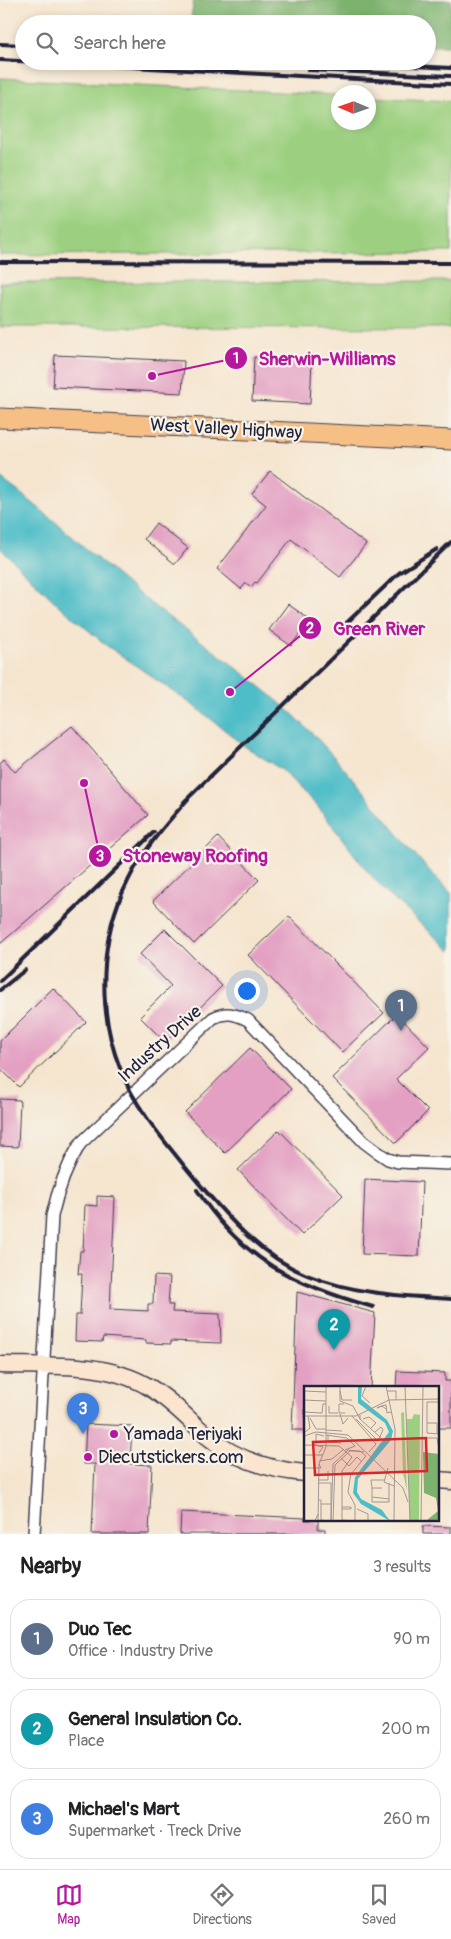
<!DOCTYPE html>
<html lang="en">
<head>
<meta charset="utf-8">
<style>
  :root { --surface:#fff; --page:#f2f2f2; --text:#202124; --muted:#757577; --line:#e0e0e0; --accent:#b5179e }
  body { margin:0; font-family:Pangolin,sans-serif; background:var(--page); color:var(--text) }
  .compass { position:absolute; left:331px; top:85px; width:45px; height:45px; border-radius:50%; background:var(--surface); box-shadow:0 2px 8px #0003; rotate:272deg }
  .you { position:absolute; left:246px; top:990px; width:18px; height:18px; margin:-12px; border:4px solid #fff; border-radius:50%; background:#1a73e8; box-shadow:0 0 0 8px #1a73e833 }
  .badge { display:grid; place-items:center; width:32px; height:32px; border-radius:50%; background:var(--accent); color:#fff; font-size:16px; font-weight:700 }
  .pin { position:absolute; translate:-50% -41px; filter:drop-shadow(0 1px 2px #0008) }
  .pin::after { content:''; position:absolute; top:26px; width:18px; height:15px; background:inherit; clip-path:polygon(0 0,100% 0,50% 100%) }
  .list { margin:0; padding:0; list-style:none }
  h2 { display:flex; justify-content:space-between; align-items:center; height:65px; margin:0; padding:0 20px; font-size:21px }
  h2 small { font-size:16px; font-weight:400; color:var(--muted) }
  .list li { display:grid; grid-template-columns:32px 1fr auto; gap:15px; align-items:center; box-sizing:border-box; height:80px; margin:0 10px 10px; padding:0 10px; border:1px solid var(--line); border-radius:20px }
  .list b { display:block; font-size:19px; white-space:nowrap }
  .list p { margin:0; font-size:16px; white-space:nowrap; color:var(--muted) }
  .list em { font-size:16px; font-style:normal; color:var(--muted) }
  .icon { flex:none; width:28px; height:28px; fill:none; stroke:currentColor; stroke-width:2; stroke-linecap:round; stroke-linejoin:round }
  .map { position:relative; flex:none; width:451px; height:1534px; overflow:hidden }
  .search { position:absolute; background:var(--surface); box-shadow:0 2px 8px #0003; left:15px; right:15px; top:15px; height:55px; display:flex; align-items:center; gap:12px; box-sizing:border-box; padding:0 18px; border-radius:28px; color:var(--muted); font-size:19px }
  .sheet { height:335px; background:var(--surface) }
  nav { display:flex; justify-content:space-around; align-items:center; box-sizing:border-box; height:70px; border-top:1px solid var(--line); background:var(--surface); font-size:14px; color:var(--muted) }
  nav a { display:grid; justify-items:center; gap:2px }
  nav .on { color:var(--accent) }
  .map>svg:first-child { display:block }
  .green { fill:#9cd080; stroke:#5f795e }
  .forest { fill:#7db26e; stroke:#506a54 }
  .water { fill:#4fbdc8; stroke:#387082 }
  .building { fill:#e3a0c3 }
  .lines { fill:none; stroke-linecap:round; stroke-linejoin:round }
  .street-casing { stroke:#423f51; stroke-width:14 }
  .secondary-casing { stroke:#423f51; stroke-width:19 }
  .primary-casing { stroke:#423f51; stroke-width:21 }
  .street { stroke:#fff; stroke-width:11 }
  .secondary { stroke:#fbe5cf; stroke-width:16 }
  .primary { stroke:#f5bf86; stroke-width:19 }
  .rail { stroke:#22223b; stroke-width:4 }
  .poi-dot { fill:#b5179e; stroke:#f7f3e8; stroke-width:2 }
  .labels { text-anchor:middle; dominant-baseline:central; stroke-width:4.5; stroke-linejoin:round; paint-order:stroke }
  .street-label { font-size:18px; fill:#22223b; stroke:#f7f3e8 }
  .poi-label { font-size:18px; fill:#22223b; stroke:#f7f3e8; text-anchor:start }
  .inset-road { fill:none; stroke:#a19794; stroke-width:1 }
  .view { fill:#d62828; fill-opacity:0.15; stroke:#d62828; stroke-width:2.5 }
  .inset-edge { fill:none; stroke:#22223b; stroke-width:2.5 }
  .leader { fill:none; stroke:#b5179e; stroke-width:2 }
  .callout-dot { fill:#b5179e; stroke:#f7f3e8; stroke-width:2 }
  .mark-label { font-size:15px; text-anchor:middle; font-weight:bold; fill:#fff }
  .callout-label { font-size:19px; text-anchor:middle; font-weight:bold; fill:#b5179e; stroke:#f7f3e8; stroke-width:4.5; stroke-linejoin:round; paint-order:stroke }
</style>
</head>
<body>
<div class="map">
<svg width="451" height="1534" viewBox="0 0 451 1534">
  <rect width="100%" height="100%" fill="#f7f3e8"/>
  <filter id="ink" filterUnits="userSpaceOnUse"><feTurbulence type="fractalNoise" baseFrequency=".02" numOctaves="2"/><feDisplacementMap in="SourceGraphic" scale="10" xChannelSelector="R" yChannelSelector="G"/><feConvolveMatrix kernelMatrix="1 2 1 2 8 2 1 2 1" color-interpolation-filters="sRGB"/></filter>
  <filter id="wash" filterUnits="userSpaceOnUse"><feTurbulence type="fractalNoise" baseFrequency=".0096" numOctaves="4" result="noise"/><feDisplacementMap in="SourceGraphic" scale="20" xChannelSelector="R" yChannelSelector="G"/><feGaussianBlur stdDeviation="1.12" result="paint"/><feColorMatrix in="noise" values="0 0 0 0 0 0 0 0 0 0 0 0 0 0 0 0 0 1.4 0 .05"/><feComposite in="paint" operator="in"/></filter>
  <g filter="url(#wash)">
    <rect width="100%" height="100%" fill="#f5e5cf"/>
    <g class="green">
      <path d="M0,78L338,95V122H368L369,97L451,101V252L0,255Z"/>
      <path d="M451,281V328L0,327V283Z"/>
    </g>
    <path class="forest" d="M194,0H451V46H427V24H190Z"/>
    <path class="water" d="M0,478C49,513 93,557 140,595C196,640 261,681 311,732C361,783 400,843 451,893V951L392,898L367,871L318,807L282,770L246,747L197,708L106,645L56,603L0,548Z"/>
    <g id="blocks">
      <g class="building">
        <path d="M55,355L184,361L182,393L53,387Z"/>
        <path d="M254,357L312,359L310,404L252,401Z"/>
        <path d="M270,471L366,544L340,577L291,539L257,583L255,582L251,587L246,583L241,589L217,569L266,505L252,494Z"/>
        <path d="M156,523L188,548L175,564L144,539Z"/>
        <path d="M288,604L310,620L291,646L269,630Z"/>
        <path d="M72,726L148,815L0,944V763L4,759L15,772Z"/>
        <path d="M218,837L259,880L194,944L153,901Z"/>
        <path d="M289,916L384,1013L342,1052L248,955Z"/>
        <path d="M165,929L222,986L165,1042L140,1017L171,986L140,954Z"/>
        <path d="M53,988L86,1022L19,1087L0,1068V1041Z"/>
        <path d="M397,1014L429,1047L396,1079L428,1111L396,1143L332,1078Z"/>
        <path d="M250,1048L291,1089L225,1153L185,1112Z"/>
        <path d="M0,1099L20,1100L18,1147L0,1146Z"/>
        <path d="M279,1130L343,1195L302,1235L238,1170Z"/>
        <path d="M365,1179L422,1182L419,1256L362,1254Z"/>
        <path d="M97,1196L115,1197L110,1309L148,1311V1304H153L154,1276L170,1277L168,1305H173L172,1312L220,1314L221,1343L171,1341V1344L146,1343V1340L103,1337L102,1342L75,1341L76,1315H80L82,1274H78L80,1251H83L85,1205L97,1206Z"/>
        <path d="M297,1292L375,1313L371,1388H305V1430H292Z"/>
        <path d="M397,1371L445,1373V1381H451V1428H437V1388H396Z"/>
        <path d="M86,1424L132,1426L130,1464L152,1465L149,1534H92L95,1464H84Z"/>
        <path d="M181,1512L305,1518V1520H318V1529H325V1534H180Z"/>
        <path d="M423,1526L451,1527V1534H423Z"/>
      </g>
    </g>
  </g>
  <g filter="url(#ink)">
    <use href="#blocks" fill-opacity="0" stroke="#423f51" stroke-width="1"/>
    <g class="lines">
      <g class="street-casing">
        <path id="street" d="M34,1534L52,1216C58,1189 66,1167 80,1144L213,1018C226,1011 235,1014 248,1020L364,1142L376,1151L388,1159L398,1162L451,1164"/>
      </g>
      <g class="secondary-casing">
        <g id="secondary">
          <path d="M0,1365C48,1366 106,1361 149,1387C171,1400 188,1419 207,1436C235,1459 269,1470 305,1473"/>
          <path d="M437,1480L451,1481"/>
        </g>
      </g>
      <g class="primary-casing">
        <path id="primary" d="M0,418L451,440"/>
      </g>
      <use href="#street" class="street"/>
      <use href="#secondary" class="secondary"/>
      <use href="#primary" class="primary"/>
      <g class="rail">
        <path d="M0,44L24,45"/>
        <path d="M0,60L451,84"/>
        <path d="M157,61L219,66"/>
        <path d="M320,61L451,68"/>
        <path d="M309,70L451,76"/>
        <path d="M0,262L451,263"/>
        <path d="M337,632L399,573L437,549"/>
        <path d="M188,799C166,824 143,850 128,881C99,937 97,1010 120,1068C134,1107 165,1142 191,1174C224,1213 258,1255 307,1275C354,1294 401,1296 451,1299"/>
        <path d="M184,802L451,542"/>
        <path d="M0,981L154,832"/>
        <path d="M0,990L25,970"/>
        <path d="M197,1190C242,1260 295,1285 373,1307"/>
      </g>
    </g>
  </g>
  <g class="poi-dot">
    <circle cx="114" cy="1434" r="5"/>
    <circle cx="88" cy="1457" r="5"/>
  </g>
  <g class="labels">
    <g class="street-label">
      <text transform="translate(226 429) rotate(3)">West Valley Highway</text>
      <text transform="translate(160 1044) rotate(-42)">Industry Drive</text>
    </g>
    <g class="poi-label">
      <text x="124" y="1434">Yamada Teriyaki</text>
      <text x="98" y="1457">Diecutstickers.com</text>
    </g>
  </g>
  <g transform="translate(304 1386)">
    <rect width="135" height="135" fill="#f5e5cf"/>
    <path d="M102,23L103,33H108L110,28L116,29L115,135H106ZM100,26L102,83L103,105L99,87L97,27Z" fill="#9cd080"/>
    <path d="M119,66L135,68V135H122L134,125L132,112L120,107Z" fill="#7db26e"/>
    <path d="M54,0H58L57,13L83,34L89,45L87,54L54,93L53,106L57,113L78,124L86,135L57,118L49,107L51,91L85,46L81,37L54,17Z" fill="#4fbdc8"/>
    <path class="inset-road" d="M36,0V15L49,20L56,33V29M62,0L58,10L66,17M82,0L91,43L90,135M101,0L106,135M0,5L22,6M36,5L38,14H48M83,5H92V14M0,14L22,15M85,14L135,13M135,16H123V47L135,48M40,18H35V27H41M25,20V27H34M82,23L78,20L73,22L75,21L81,19H82L83,27L87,26M0,26L18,27L19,18H22M36,28L39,38L44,32M0,30H52L85,14M48,30L72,58L65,66M6,32L12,43H22M52,33L74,55L79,44L77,41L71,46M56,33L77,52M59,33L65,31L72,37L67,42M123,37H133V47M22,44L38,45M0,47L6,42L4,30M22,49L43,52L51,60L41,64M24,49V56L37,57M0,50L12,46L44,49L99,102L104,116M122,52H133L135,63M0,59L35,60L48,71L38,85V135M10,59L19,61L15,67M12,59V48L20,50M0,69H19M37,72L45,80L53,71L57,75M15,75L28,73L40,63M0,82H17L15,78M84,82L80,96L90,100M14,94H24V85M14,97H27V118H17M68,102L67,94H80M78,102H68V111L85,113V97M68,111V116H85V113M14,114H17V134L25,135M38,123H47V121H38M53,123L64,128V135M38,134L51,135V119L44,106L47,87M0,135H11L14,128M14,135L15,78L22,61V0M27,135V118M27,135L29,78L44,64L60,66M29,135L31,79L46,65H56L62,70L48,87H38M117,135L119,0"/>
    <path class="view" d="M122,52L123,85L11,89L9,56Z"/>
    <rect width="135" height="135" class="inset-edge"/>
  </g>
  <path class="leader" d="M152 376L236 358M230 692L310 628M84 783L100 856"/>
  <g class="callout-dot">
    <circle cx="152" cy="376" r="5"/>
    <circle cx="230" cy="692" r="5"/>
    <circle cx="84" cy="783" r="5"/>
    <circle cx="236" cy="358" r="12"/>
    <circle cx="310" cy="628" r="12"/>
    <circle cx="100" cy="856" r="12"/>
  </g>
  <g class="mark-label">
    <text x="236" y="363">1</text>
    <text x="310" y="633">2</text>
    <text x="100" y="861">3</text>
  </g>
  <g class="callout-label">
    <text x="327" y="365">Sherwin-Williams</text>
    <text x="379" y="635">Green River</text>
    <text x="195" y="862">Stoneway Roofing</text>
  </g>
</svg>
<svg class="compass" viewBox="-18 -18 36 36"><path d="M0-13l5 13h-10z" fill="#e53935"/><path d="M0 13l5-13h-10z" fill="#757577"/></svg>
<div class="you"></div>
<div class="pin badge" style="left:401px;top:1031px;background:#5c6f8a">1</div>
<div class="pin badge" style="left:334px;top:1350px;background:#0f9aa8">2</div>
<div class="pin badge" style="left:83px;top:1434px;background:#3f7fe0">3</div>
<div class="search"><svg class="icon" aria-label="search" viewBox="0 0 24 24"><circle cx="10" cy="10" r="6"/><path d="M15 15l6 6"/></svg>Search here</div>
</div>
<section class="sheet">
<h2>Nearby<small>3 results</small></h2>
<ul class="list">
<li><span class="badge" style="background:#5c6f8a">1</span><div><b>Duo Tec</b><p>Office · Industry Drive</p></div><em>90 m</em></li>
<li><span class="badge" style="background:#0f9aa8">2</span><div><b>General Insulation Co.</b><p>Place</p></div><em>200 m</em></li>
<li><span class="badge" style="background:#3f7fe0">3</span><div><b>Michael's Mart</b><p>Supermarket · Treck Drive</p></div><em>260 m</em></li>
</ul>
</section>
<nav>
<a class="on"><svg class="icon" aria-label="map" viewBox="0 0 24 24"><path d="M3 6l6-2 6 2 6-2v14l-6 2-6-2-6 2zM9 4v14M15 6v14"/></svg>Map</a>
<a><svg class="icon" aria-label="directions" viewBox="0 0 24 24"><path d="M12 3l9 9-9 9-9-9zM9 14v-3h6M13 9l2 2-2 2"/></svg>Directions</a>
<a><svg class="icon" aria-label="saved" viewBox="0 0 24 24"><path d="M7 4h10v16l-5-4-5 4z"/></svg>Saved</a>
</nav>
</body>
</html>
